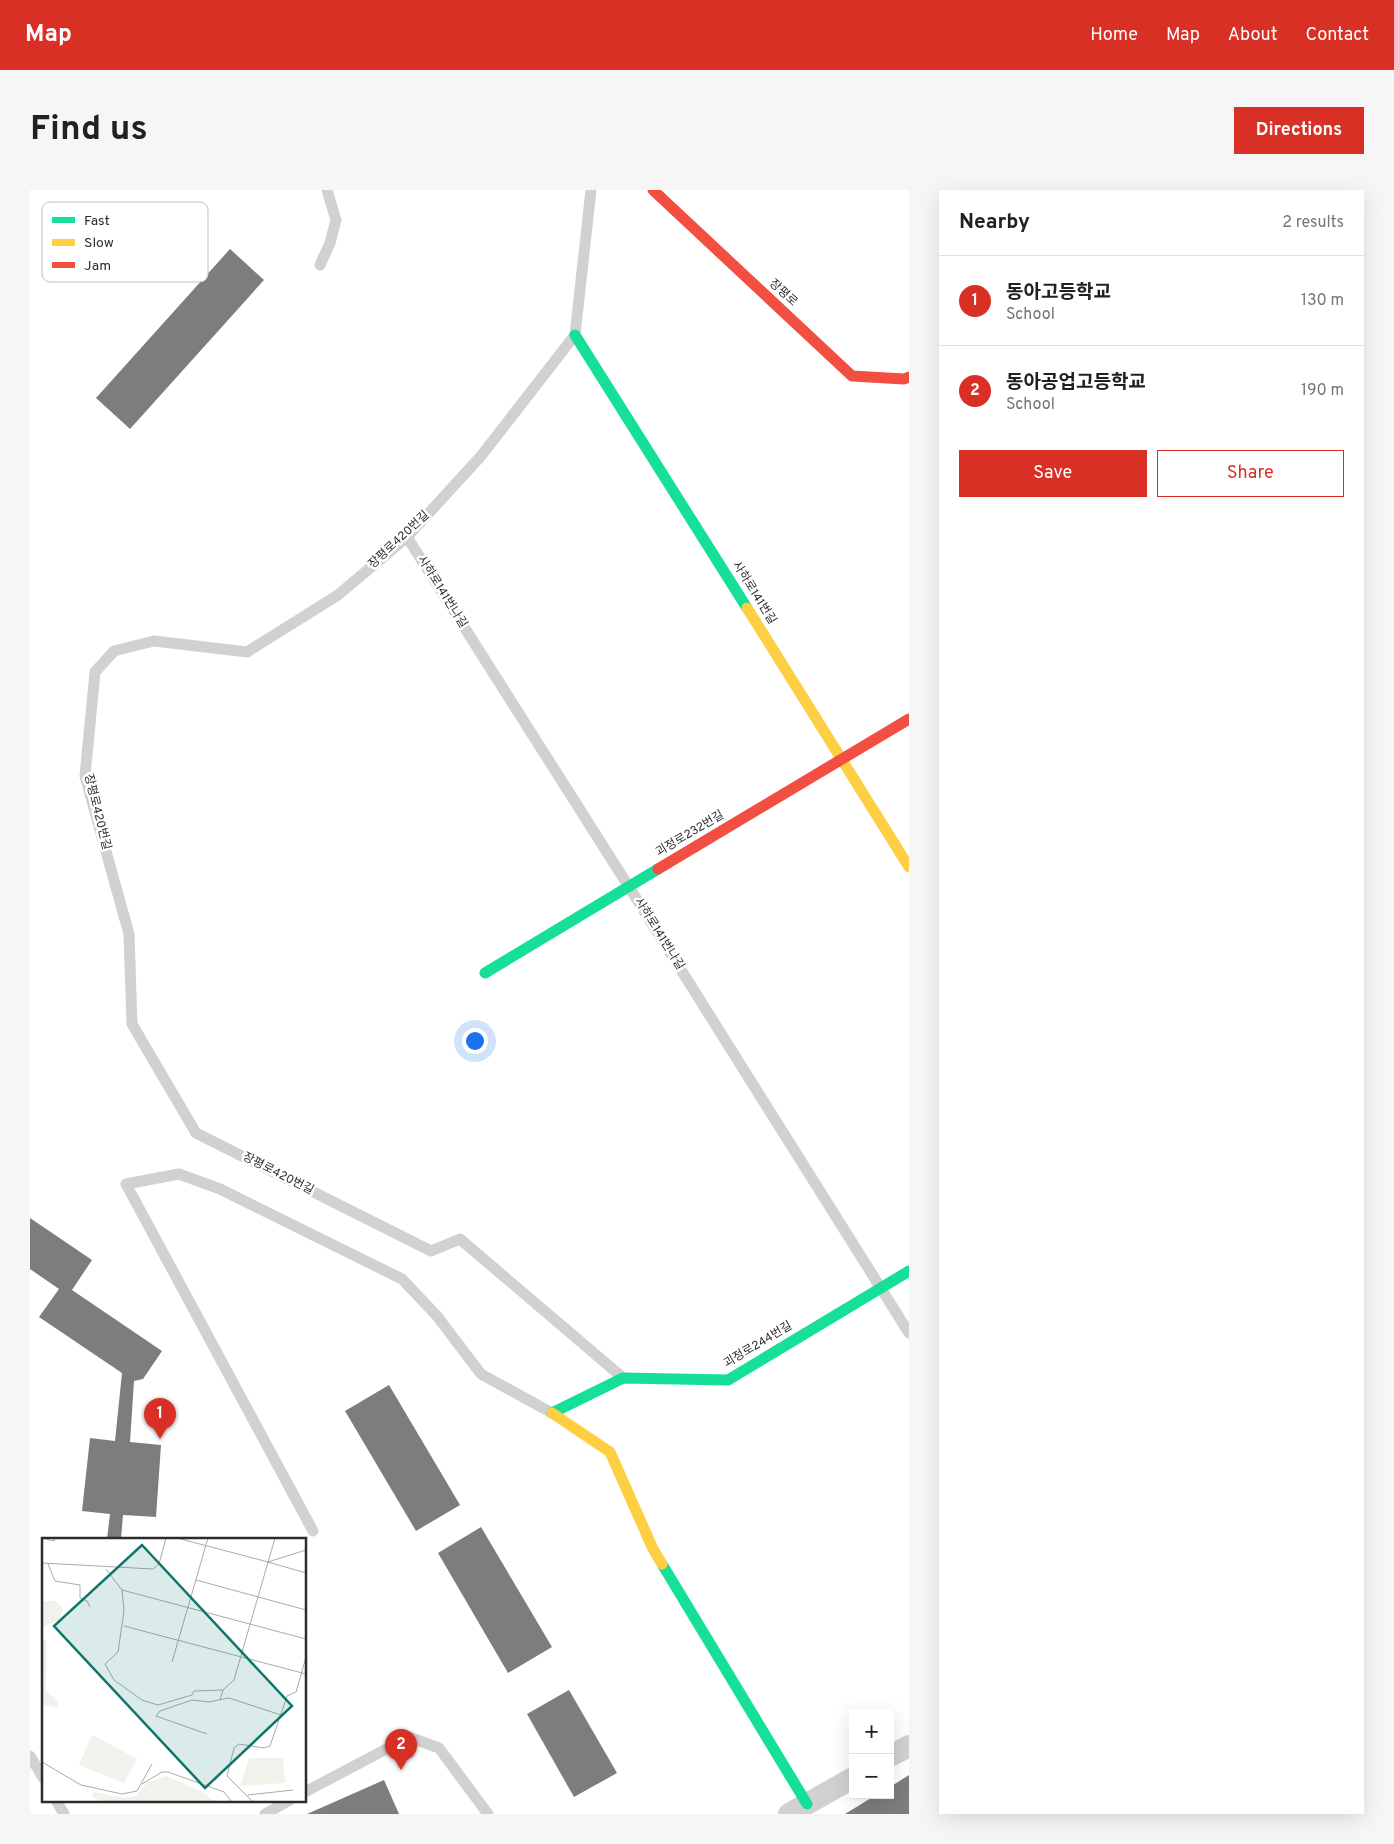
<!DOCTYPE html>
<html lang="en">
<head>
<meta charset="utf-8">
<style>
  :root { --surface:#fff; --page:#f6f6f6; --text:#202124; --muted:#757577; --line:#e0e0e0; --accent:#d93025 }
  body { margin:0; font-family:Overpass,"Noto Sans KR",sans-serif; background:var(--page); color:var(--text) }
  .controls { position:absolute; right:15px; bottom:15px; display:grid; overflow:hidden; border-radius:0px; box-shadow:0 5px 20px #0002 }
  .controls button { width:45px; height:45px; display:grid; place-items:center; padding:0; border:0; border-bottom:1px solid var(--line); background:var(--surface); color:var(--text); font:25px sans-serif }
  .you { position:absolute; left:444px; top:850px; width:18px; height:18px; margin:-12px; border:4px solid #fff; border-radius:50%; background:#1a73e8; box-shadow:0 0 0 8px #1a73e833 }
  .badge { display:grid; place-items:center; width:32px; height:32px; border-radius:50%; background:var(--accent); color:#fff; font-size:16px; font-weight:700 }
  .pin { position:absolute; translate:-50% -41px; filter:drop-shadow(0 1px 2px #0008) }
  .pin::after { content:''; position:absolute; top:26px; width:18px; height:15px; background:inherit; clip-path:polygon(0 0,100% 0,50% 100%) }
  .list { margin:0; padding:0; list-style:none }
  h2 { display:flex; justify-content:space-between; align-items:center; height:65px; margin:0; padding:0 20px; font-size:21px }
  h2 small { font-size:16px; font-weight:400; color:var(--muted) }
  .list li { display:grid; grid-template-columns:32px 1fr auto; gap:15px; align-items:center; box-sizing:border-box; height:90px; padding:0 20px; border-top:1px solid var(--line) }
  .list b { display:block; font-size:19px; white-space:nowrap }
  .list p { margin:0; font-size:16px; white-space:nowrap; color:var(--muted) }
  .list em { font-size:16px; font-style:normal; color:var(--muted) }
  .actions { display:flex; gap:10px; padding:15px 20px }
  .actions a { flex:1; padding:11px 0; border:1px solid var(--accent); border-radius:0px; text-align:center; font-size:18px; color:var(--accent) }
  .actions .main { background:var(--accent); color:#fff }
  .map { position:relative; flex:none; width:879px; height:1624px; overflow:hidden; border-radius:0px }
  header { display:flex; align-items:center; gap:30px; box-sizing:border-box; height:70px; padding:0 25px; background:var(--accent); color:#fff }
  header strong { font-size:24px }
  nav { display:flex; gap:28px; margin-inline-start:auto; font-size:18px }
  .intro { display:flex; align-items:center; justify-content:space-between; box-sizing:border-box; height:120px; padding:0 30px }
  h1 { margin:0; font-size:35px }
  .button { padding:12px 22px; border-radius:0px; background:var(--accent); color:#fff; font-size:18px; font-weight:700 }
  main { display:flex; gap:30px; padding:0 30px }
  aside { flex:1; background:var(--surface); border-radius:0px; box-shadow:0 5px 20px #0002 }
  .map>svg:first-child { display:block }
  .building { fill:#7d7d7d }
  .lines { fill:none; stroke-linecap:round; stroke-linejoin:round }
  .lane { stroke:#d1d1d1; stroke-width:11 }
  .street { stroke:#d1d1d1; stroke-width:22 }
  .fast { stroke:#16e098; stroke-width:11 }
  .slow { stroke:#ffcf43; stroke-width:11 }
  .jam { stroke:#f24e42; stroke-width:11 }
  .labels { text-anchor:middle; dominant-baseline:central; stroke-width:5; stroke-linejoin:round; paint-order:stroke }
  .street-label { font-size:12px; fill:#2c2c2c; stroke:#fff }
  .inset-road { fill:none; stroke:#ababab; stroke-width:1 }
  .view { fill:#0f766e; fill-opacity:0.15; stroke:#0f766e; stroke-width:2.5 }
  .inset-edge { fill:none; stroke:#2c2c2c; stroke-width:2.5 }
  .key { fill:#fff; stroke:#c0c0c0; stroke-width:1 }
  .key-label { font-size:14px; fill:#2c2c2c }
</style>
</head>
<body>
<header>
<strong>Map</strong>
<nav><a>Home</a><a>Map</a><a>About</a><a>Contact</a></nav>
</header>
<div class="intro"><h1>Find us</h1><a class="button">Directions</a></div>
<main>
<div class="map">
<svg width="879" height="1624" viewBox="0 0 879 1624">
  <rect width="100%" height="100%" fill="#fff"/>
  <g class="building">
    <path d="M200,59L234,90L100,239L66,208Z"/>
    <path d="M0,1028L62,1070L42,1100L132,1161L113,1189L104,1191L100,1252L131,1255L126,1327L93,1325L91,1349H77L80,1324L52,1321L60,1248L85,1251L92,1183L9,1127L29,1099L0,1079Z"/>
    <path d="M359,1195L430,1315L386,1341L315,1221Z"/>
    <path d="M451,1337L522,1457L478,1483L408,1363Z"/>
    <path d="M539,1500L587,1583L544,1607L497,1524Z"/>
    <path d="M879,1585V1624H815L846,1605H860V1597Z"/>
    <path d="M354,1590L369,1624H277Z"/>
  </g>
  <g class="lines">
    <g class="lane">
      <path d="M561,0L545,145L451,266L377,347L308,405L217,462L124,451L84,461L65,482L55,586L99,744L102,834L166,943L401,1061L430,1049L592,1187"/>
      <path d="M290,75L300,53L306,30L297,0"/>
      <path d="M377,347L599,697L879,1143"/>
      <path d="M283,1341L96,994L149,984L190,999L372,1089L407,1126L451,1184L522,1223"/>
      <path d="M0,1566L14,1589"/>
      <path d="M275,1602L379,1547L409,1558L458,1624"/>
      <path d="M26,1610L34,1624"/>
      <path d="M235,1624L260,1610"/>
    </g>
    <g class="street">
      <path d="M860,1566L879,1556"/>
      <path d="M759,1624L823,1588"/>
    </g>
    <g class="fast">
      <path d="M545,145L717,418"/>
      <path d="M455,783L628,679"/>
      <path d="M522,1223L593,1188L698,1190L879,1081"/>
      <path d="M632,1374L777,1614"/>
    </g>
    <g class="slow">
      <path d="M717,418L879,677"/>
      <path d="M522,1223L580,1262L623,1359L632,1374"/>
    </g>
    <g class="jam">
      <path d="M623,0L822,186L874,189L879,187"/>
      <path d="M628,679L879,529"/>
    </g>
  </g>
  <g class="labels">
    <g class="street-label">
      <text transform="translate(753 103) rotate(43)">장평로</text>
      <text transform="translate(369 350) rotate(-43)">장평로420번길</text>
      <text transform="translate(412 402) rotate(58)">사하로141번나길</text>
      <text transform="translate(724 403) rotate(58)">사하로141번길</text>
      <text transform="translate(67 622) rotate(76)">장평로420번길</text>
      <text transform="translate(660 644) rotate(-31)">괴정로232번길</text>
      <text transform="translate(629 744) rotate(58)">사하로141번나길</text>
      <text transform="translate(248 984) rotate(27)">장평로420번길</text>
      <text transform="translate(728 1155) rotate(-31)">괴정로244번길</text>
    </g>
  </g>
  <g transform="translate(12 1348)">
    <rect width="264" height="264" fill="#fff"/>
    <path d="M0,63H14L21,71L18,82L0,89ZM0,101L5,102L4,152L16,164L15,170L0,166ZM53,198L95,221L82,245L37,227L49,199ZM207,220H241L243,245L198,248ZM124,238L161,254L172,263H59L50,259L52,254L83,260L94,258L105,245Z" fill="#f0f3eb"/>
    <path class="inset-road" d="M0,0L12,3L13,0M135,0L226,24L264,12M226,24L264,35M0,25L111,31L117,26L124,0M6,26L13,43L38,47V60L45,63L48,69M64,31L80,52L82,73L76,114L63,126L72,142L100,162L116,167L150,157L152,153L181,152M154,42L264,72M80,52L264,101M82,88L264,136M130,124L166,0M178,162L181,152L192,142L233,0M165,196L114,178L118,173L150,162L167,164L187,160L239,177M0,224L39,247L80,256L95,253L110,226M100,246L120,234H126L182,254L189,263M206,257L251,252M210,263L185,238L192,210L197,206L222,210L228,208L245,158L254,154L264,119"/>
    <path class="view" d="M100,7L250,168L163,250L12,88Z"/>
    <rect width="264" height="264" class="inset-edge"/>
  </g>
  <rect x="12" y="12" width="166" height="80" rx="8" class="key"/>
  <rect x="22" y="27" width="23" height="6" fill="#16e098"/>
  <rect x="22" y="49" width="23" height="7" fill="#ffcf43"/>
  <rect x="22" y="72" width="23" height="6" fill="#f24e42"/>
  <g class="key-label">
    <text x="54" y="35">Fast</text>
    <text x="54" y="57">Slow</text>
    <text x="54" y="80">Jam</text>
  </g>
</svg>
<div class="controls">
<button>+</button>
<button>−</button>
</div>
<div class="you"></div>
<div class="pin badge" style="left:130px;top:1249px">1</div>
<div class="pin badge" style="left:371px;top:1580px">2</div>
</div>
<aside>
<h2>Nearby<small>2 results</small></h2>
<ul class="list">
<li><span class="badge">1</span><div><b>동아고등학교</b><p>School</p></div><em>130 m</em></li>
<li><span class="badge">2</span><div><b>동아공업고등학교</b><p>School</p></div><em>190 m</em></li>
</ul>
<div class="actions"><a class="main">Save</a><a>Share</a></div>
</aside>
</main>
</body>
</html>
